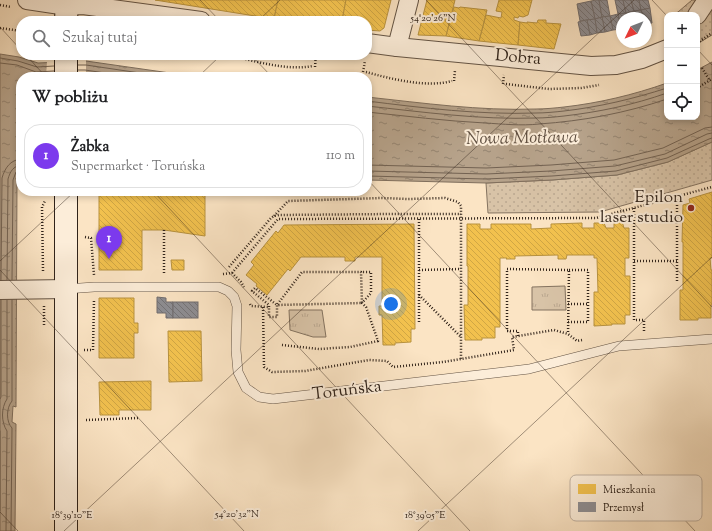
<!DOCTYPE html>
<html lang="pl">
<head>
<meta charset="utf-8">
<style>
  :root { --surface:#fff; --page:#f6f6f6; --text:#202124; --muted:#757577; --line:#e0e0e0; --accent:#7c3aed }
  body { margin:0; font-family:"Sorts Mill Goudy",serif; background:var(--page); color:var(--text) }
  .controls { position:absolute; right:12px; top:12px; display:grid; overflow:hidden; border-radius:8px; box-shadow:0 2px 6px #0003 }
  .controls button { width:36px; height:36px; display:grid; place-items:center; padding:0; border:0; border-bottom:1px solid var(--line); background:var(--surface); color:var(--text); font:20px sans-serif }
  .compass { position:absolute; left:616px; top:12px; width:36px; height:36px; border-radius:50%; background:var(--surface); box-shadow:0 2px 6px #0003; rotate:227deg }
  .you { position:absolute; left:391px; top:304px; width:14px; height:14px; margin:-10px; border:3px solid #fff; border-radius:50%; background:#1a73e8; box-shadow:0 0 0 6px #1a73e833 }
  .badge { display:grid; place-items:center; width:26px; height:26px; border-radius:50%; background:var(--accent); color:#fff; font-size:13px; font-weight:700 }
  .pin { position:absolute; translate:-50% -33px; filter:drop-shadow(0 1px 2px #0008) }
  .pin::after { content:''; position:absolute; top:21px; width:14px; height:12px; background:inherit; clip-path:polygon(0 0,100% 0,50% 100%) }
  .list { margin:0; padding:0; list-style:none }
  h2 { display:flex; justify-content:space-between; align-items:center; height:52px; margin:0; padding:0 16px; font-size:17px }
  h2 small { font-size:13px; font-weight:400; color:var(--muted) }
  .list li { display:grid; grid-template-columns:26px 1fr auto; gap:12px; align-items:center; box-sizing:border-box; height:64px; margin:0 8px 8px; padding:0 8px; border:1px solid var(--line); border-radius:16px }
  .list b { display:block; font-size:15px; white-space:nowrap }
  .list p { margin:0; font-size:13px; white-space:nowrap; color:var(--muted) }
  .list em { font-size:13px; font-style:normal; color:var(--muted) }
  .icon { flex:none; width:22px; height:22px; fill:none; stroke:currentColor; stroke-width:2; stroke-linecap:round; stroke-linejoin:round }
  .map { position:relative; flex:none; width:712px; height:531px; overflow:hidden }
  .search { position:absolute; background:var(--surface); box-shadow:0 2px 6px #0003; left:16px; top:16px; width:356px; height:44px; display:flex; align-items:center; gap:10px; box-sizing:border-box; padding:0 14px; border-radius:16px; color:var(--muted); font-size:15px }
  .panel { position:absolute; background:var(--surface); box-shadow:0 2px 6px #0003; left:16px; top:72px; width:356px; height:124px; border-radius:16px }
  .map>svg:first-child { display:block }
  .grass { fill:url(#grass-dots); stroke:#847360 }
  .park { fill:url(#park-tufts); stroke:#847360 }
  .water { fill:url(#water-ripples); stroke:#806f5d }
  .pier { fill:#fbe4c4 }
  .homes { fill:url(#homes-back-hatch); stroke:#b8923e }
  .industry { fill:url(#industry-back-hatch); stroke:#716d6e }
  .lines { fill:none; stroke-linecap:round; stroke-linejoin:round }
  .shore { stroke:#736252; stroke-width:1 }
  .lane-casing { stroke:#635344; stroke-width:10 }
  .street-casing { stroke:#635344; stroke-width:20 }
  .secondary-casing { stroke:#30231a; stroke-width:24 }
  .path { stroke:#30231a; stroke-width:2.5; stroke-dasharray:1 2; stroke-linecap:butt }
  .lane { stroke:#fcedd9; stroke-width:9 }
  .street { stroke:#fcedd9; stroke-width:18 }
  .secondary { stroke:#fcedd9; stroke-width:22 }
  .ticks { fill:none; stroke:#30231a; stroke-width:1; stroke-opacity:0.45 }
  .poi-dot { fill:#8f2418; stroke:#fcedd9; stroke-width:1.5 }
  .labels { text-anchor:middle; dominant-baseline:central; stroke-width:4; stroke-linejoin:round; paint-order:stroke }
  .street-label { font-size:17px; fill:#30231a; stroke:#fcedd9 }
  .poi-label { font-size:17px; fill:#30231a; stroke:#fcedd9; text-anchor:end }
  .water-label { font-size:18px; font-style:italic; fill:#5f4f41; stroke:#fcedd9 }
  .key { fill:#fcedd9; stroke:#bfb0a0; stroke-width:1 }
  .key-label { font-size:11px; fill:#30231a }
  .ticks-label { font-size:10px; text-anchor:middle; fill:#30231a; stroke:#fcedd9; stroke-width:4; stroke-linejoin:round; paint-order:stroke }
</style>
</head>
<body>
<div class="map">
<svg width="712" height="531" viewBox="0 0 712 531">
  <defs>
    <pattern id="grass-dots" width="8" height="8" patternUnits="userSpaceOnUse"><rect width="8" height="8" fill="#d8c3a7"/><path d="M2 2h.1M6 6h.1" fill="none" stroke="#baa78f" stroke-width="1.8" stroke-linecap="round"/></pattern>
    <pattern id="park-tufts" width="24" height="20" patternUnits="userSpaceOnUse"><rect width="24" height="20" fill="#d8c3a7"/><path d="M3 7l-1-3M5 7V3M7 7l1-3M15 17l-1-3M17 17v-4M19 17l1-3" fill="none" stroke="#baa78f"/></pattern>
    <pattern id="water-ripples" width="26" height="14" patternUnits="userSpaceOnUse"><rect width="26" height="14" fill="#b6a28a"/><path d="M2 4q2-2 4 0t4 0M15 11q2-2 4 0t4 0" fill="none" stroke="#948470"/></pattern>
    <pattern id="homes-back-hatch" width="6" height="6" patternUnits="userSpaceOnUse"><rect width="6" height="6" fill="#f2c14e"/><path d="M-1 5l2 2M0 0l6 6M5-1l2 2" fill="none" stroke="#d0a644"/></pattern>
    <pattern id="industry-back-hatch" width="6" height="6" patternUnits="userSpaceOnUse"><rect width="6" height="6" fill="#8d8d92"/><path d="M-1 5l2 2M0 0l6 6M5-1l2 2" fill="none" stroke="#747376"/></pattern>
  </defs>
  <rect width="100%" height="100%" fill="#fbe4c4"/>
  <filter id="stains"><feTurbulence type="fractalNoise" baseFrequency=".005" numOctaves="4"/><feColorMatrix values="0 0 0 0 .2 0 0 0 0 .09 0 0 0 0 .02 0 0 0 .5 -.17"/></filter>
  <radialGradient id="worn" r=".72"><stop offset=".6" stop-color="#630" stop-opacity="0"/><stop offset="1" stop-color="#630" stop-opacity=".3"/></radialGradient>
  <g class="grass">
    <path d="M692,0H698L688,15H672L678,12Z"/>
    <path d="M712,4V35L697,44V27Z"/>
    <path d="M712,142V180L600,212L488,213L486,183L552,180L617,175L668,162Z"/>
  </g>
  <g class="park">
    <path d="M565,286L566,310H532V287Z"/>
    <path d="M289,310H322L326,337H313L290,330Z"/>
  </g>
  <g class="water">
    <path d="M0,54L19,57L38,63L86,61L198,77H21V170L17,180L16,407L13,406L12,422L16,424L15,531H0Z"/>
    <path d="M712,62V142L668,162L617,175L552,180L486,183L367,180V97C423,103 480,111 536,109C545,109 555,108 564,107C599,103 633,95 667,83V117H697V70Z"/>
  </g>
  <path class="pier" d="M86,59V77H46L47,61Z"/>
  <g class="homes">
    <path d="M155,0H278L274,19Z"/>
    <path d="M278,0H346L342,21H291L274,19Z"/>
    <path d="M346,0H391L384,28L380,31L367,30V21H342Z"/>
    <path d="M427,0H455L446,36L418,35Z"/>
    <path d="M499,0H532L528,15L523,17L519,16L518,18L514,17V20L520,22L518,45L479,41L486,15L501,18L502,12L496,11Z"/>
    <path d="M454,7L459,8L460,7L487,10L479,41L446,36Z"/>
    <path d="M538,20H546V23L561,24L554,49L518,45L520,22L527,23V22L537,23Z"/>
    <path d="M99,191H192L205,193V236L164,230H142V270H99Z"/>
    <path d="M712,192V258H710L711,270H712V305H711V318H698V320H680V290H683V242H682L683,205L690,203L689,199Z"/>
    <path d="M621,218L624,228H629V258H625V276H630V315H625V324H612V325L594,326V292H598L597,258H594V255H567L566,259H558V255L515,256V259H506L507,258H500V327H495V338H482V340H465L464,305H468V266H467V224H480V229H491V224H531V229L551,228V224L582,223V228H594V223H604L606,228H614V220Z"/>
    <path d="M414,224L415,329H411V342L395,343V345H383L382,315H379V306H382V257H355V261H345V257H301L290,271L288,269L267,295L256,286L257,284L246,275L254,265L251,262L276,231L278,233L284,225Z"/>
    <path d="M171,260H184V270H172Z"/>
    <path d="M99,298H134V323H138V333H134V358H99Z"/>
    <path d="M168,331H201L202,381L169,382Z"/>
    <path d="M151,381V410H119V415H100L99,382Z"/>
  </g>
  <g class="industry">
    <path d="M596,0H599L602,17L595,19L591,1Z"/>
    <path d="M599,0H607L610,16L602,17Z"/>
    <path d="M615,0H623L626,13L618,14Z"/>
    <path d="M623,0H631L634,11L626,13Z"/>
    <path d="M631,0H639L641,10L634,11Z"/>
    <path d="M639,0H648L650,8L641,10Z"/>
    <path d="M591,1L595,19L580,21L577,4Z"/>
    <path d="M650,8L652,23L646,24V18H643L641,10Z"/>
    <path d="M641,10L643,18H635L634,11Z"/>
    <path d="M634,11L635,18H627L626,13Z"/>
    <path d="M626,13L627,18H622V29H621L618,14Z"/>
    <path d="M618,14L621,29L613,30L610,16Z"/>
    <path d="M610,16L613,30L605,32L602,17Z"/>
    <path d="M602,17L605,32L597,33L595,19Z"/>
    <path d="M595,19L597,33L590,35L587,20Z"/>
    <path d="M586,20H587L590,35L581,36L578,22Z"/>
    <path d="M157,297L166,298V302H173V318H166V313H157Z"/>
    <rect x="173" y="302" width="25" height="16"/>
  </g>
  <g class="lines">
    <g class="shore">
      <path d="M0,58L18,61L37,67L54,66"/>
      <path d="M0,63L17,65L36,72L54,71"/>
      <path d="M78,65H86L167,77"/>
      <path d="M78,70H85L132,77"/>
      <path d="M367,101C423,108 480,115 536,113C545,113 555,112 564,111C599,107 633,99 667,88"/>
      <path d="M367,106C423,112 480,120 536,118C545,118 555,117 564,116C599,112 633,105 667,93"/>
      <path d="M367,112C406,116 445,121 485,123C503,124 521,126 539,124C583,121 626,113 667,99"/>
      <path d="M367,165L486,168L551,165L614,160L663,148L705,128L712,127"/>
      <path d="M367,171L486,174L551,171L615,166L665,154L707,134L712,133"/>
      <path d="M367,176L486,179L552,176L616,171L667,158L709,139L712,138"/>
      <path d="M1,280L2,178C5,168 10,160 21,159"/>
      <path d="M7,280L8,179C10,172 13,166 21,165"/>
      <path d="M12,280L13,180L16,172L21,170"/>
      <path d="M0,399L1,397V300"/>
      <path d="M0,431V511"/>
      <path d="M6,531L7,431C1,422 1,408 7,399V300"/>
      <path d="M11,531L12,428C6,422 6,408 12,401V300"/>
    </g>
    <g class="lane-casing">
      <path id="lane" d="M66,289L94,287H219L228,291L234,297L237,306L236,350L238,372L246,388L259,397L273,399L529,369L619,346L712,339"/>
    </g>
    <g class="street-casing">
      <g id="street">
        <path d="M27,0L67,6L83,5L201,21"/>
        <path d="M697,15L707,0"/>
        <path d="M367,43L397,47L591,66L616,65L642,59L667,49"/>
        <path d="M397,47L409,0"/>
        <path d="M0,290L66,289"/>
      </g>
    </g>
    <g class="secondary-casing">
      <g id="secondary">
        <path d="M66,21L67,0"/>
        <path d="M66,55V77"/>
        <path d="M66,531V191"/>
      </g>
    </g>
    <g class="path">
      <path d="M0,5L11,7"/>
      <path d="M0,28L21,31"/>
      <path d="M697,43L712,33"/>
      <path d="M228,55C256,61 285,71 313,66"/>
      <path d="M315,67L316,55"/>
      <path d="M702,68L710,81"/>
      <path d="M363,72L365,61"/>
      <path d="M366,72C391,79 427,88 452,81"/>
      <path d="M454,81L455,70"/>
      <path d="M503,84L504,75"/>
      <path d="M506,84L549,89L581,88L599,85"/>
      <path d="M697,88L712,79"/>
      <path d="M677,196V281"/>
      <path d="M634,208V320H644V331"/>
      <path d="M274,216L288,201L382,198L408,199L445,198L458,202L461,206V359"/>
      <path d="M419,219V324"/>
      <path d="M164,230V274"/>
      <path d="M85,237L91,238L94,275"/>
      <path d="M634,261H677"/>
      <path d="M229,267L271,218L274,216L279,215L391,214H461"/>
      <path d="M419,270L461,269"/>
      <path d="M43,271L42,207L45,201"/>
      <path d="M232,273L278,219L596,218L712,187"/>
      <path d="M223,274L232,273L241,282L244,287"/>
      <path d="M419,295L461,337"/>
      <path d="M250,304L251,306L269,307"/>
      <path d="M568,304H588"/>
      <path d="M44,306V325"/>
      <path d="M263,307L264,367L272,372L305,371L369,360L387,361L393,367L443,362L514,350L512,337L554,330L568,334L577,341L582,340"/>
      <path d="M269,307V305L252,291L255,288L277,305L302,272H361L362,303L277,305V317H269V307"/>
      <path d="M568,322H588V270H569"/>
      <path d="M518,336V331H507V269L569,270L568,334"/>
      <path d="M282,345L319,349L350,347L378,341L366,307L362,303L371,293V272H361"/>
      <path d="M84,350H93L94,300"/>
      <path d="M86,420L138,418"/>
    </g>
    <use href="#lane" class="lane"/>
    <use href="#street" class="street"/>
    <use href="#secondary" class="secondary"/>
  </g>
  <path class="ticks" d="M200,0L220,21M426,0L712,307M652,0L667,16M258,21L280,0M0,27L21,50M697,49L712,65M26,55L46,77M251,55L272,77M198,77L221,55M367,179L695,531M153,191L470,531M0,261L75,191M0,270L244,531M0,512L18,531M64,531L634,0M418,531L712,257"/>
  <circle class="poi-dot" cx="691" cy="208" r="4"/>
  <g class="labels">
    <g class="street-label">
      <text transform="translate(518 58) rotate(5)">Dobra</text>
      <text transform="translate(347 391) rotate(-7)">Toruńska</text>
    </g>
    <g class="poi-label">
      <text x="683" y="198">Epilon<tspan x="683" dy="20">laser studio</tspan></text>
    </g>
    <g class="water-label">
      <text transform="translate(522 139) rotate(-1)">Nowa Motława</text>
    </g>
  </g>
  <rect x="570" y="475" width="132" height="46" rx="6" class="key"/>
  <rect x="578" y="484" width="18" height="10" fill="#f2c14e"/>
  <rect x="578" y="502" width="18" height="10" fill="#8d8d92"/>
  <g class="key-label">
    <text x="603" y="493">Mieszkania</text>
    <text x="603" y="511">Przemysł</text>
  </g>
  <g class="ticks-label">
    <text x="433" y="21">54°20'26"N</text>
    <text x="237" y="517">54°20'32"N</text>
    <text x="72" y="518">18°39'10"E</text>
    <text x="425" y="518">18°39'05"E</text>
  </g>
  <rect width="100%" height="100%" filter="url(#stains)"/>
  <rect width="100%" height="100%" fill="url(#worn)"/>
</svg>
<div class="controls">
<button>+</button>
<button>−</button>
<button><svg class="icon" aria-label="locate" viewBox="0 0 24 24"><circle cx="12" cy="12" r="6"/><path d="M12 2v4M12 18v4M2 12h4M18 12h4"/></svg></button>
</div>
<svg class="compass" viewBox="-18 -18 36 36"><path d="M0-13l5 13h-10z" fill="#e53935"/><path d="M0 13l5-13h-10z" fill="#757577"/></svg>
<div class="you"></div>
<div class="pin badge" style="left:109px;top:259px">1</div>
<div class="search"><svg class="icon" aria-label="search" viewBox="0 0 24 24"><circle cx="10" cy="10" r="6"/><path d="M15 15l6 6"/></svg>Szukaj tutaj</div>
<section class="panel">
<h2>W pobliżu<small></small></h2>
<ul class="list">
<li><span class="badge">1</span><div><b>Żabka</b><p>Supermarket · Toruńska</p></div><em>110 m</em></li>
</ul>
</section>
</div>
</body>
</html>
